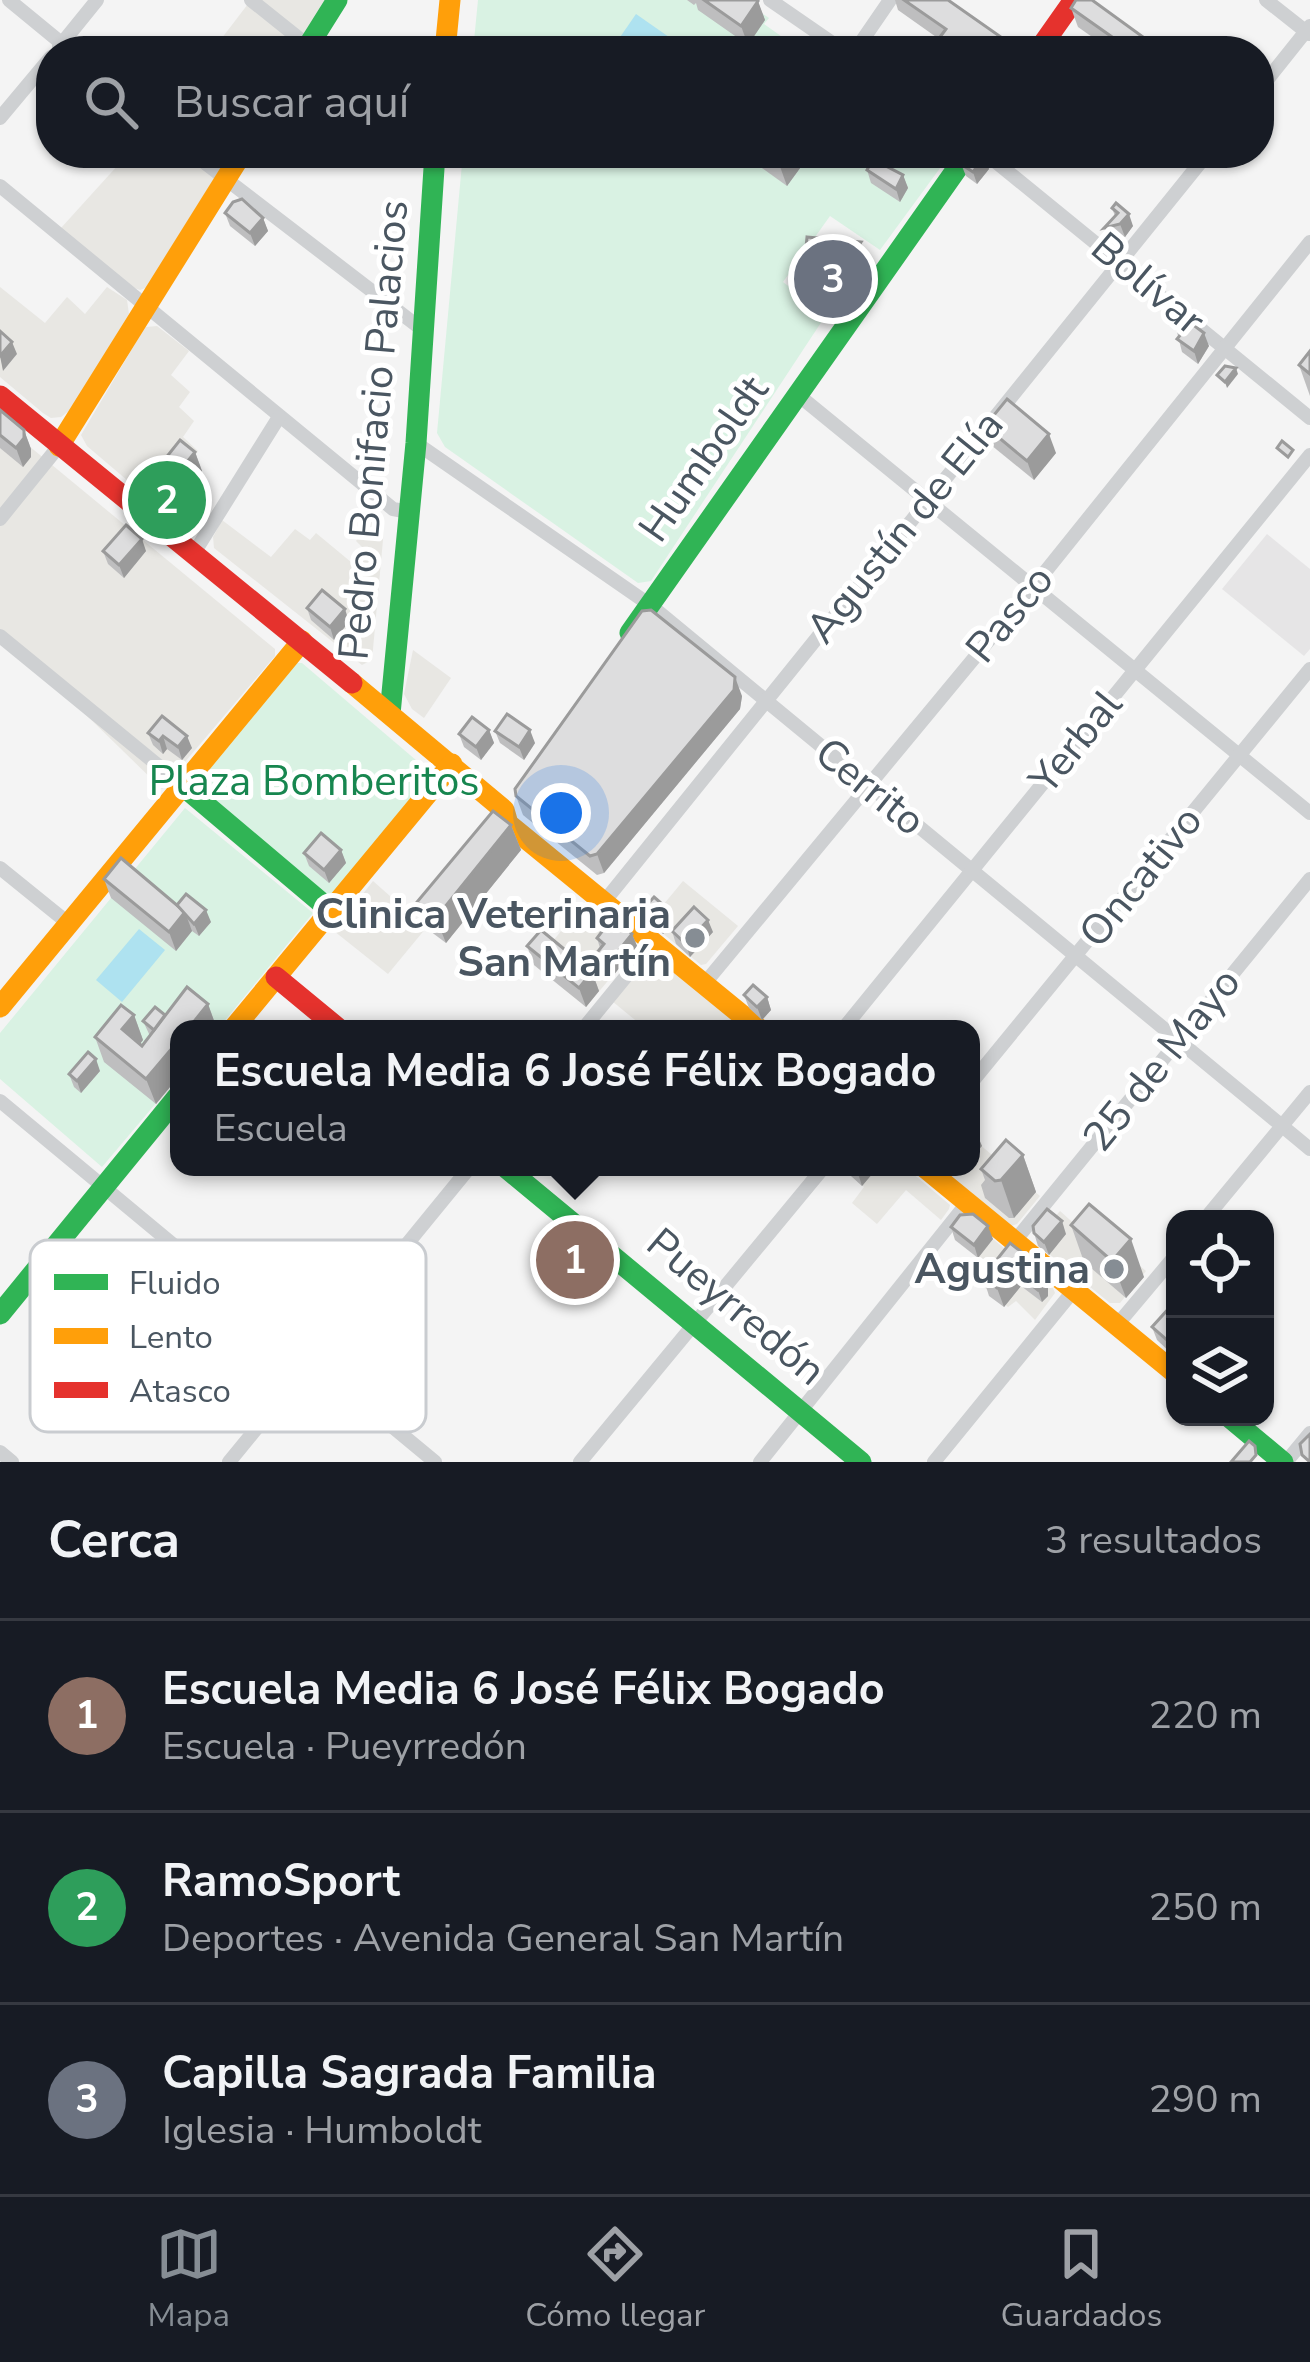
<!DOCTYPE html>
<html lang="es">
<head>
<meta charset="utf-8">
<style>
  :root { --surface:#171b24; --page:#242831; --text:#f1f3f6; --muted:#9ea1a6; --line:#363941; --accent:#868d94 }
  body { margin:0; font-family:"Nunito Sans",sans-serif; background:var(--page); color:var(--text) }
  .controls { position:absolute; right:36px; bottom:36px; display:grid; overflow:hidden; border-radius:24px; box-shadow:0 3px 9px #0004 }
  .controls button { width:108px; height:108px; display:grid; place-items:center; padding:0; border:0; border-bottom:3px solid var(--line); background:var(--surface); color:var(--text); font:60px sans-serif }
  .you { position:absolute; left:561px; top:813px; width:42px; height:42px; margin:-30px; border:9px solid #fff; border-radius:50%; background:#1a73e8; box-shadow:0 0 0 18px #1a73e833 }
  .badge { display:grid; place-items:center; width:78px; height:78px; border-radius:50%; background:var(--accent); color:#fff; font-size:39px; font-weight:700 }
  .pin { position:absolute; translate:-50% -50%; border:6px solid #fff; box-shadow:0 3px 12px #0006 }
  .popup { position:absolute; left:170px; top:1020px; width:810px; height:156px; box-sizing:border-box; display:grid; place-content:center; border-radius:24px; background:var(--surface); filter:drop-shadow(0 3px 9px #0005); font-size:39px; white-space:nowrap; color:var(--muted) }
  .popup b { font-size:45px; color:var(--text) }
  .popup::after { content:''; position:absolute; left:50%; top:100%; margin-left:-24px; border:24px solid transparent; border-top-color:var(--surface) }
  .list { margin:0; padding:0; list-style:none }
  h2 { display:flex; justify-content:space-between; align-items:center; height:156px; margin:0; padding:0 48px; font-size:51px }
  h2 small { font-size:39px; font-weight:400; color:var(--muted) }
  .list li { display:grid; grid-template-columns:78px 1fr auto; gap:36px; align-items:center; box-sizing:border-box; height:192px; padding:0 48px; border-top:3px solid var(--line) }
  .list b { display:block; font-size:45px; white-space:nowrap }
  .list p { margin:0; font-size:39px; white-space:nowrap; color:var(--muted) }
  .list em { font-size:39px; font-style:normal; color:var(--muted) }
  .icon { flex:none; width:66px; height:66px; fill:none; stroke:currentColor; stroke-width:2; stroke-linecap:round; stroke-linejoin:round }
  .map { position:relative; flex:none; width:1310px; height:1462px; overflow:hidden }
  .search { position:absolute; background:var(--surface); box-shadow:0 3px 9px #0004; left:36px; right:36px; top:36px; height:132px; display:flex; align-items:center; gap:30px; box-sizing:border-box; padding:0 42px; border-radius:48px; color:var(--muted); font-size:45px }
  .sheet { height:732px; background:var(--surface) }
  nav { display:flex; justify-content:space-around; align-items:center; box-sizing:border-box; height:168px; border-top:3px solid var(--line); background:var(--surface); font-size:33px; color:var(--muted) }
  nav a { display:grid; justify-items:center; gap:6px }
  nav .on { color:var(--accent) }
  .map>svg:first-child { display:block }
  .commercial { fill:#e8e7e3 }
  .education { fill:#e6e5e6 }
  .green { fill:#d9f2e3 }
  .water { fill:#aee2f0 }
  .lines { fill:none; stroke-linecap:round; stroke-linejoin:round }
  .street { stroke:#ced0d2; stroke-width:14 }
  .fast { stroke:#30b455; stroke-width:21 }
  .slow { stroke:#ff9f0a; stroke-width:21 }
  .jam { stroke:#e5322d; stroke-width:21 }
  .wall { fill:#bebebf }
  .shaded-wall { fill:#9b9b9b }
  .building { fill:#ddddde; stroke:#9b9b9b; stroke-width:3 }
  .poi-dot { fill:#868d94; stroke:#fff; stroke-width:4.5 }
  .labels { text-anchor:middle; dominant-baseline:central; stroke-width:10; stroke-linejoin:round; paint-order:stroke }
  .street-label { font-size:42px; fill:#4a5661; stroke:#fff }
  .park-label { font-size:42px; fill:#17864f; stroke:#fff }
  .poi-label { font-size:42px; font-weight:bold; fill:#4a5661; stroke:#fff; text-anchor:end }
  .key { fill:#fff; stroke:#c9ccd0; stroke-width:3 }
  .key-label { font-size:33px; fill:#4a5661 }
</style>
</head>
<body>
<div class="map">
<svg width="1310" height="1462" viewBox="0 0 1310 1462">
  <rect width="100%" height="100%" fill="#f4f4f4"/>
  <g class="commercial">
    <path d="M251,0H326L294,51H212Z"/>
    <path d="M129,153H231L148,287L140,290L129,286L61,228Z"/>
    <path d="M0,287L45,323L67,297L85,314L107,287L127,300L129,314L70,410L61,417L51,418L43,413L0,377Z"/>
    <path d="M157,326L189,351L171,375L190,392L179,407L194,421L183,437L198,451L191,462L202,471L184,494L212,516L199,534L188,532L87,446L81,435L141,334L146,327Z"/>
    <path d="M0,422L275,649V656L162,789L0,631Z"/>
    <path d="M375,511L384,529L372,660L362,665L214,548L213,537L222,520L271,557L295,529L310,540L316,533L357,567L368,553L356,541Z"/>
    <path d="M413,650L451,678L424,718L412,709L404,694Z"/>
    <path d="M373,881L426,928L388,974L334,931Z"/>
    <path d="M683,881L738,926L706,964L701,965L649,922Z"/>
    <path d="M584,902L637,946L586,1007L534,965Z"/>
    <path d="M655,955L741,1021L735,1029H646L612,1001Z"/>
    <path d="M971,1137L1040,1196L1017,1224L1011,1226L940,1171L943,1167H971Z"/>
    <path d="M843,1167H905L950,1205L949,1209L941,1220L906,1190L877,1224L852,1203L864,1187Z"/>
    <path d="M1060,1211L1098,1245L1105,1237L1146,1271L1120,1303H1110L1038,1245L1037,1237Z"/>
    <path d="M977,1226L1053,1288L1055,1293L1035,1320L1016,1301L1008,1307L966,1272L979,1258L956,1239Z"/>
  </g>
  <path class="education" d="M1267,534L1310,569V649L1304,656L1222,589Z"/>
  <g class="green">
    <path d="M478,0H743L769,18L764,24L802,51H473Z"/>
    <path d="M463,153H946V160L880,250L830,216L783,282L826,315L651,581L638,583L445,447L437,433Z"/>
    <path d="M295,663H302L430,772V779L335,892L328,895L197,791L196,777Z"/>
    <path d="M185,808L313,913L218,1029H179V1076L102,1167L0,1079V1033Z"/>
  </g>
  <g class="water">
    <path d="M636,14L689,51H628L616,43Z"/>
    <path d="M139,929L165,950L122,1002L96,980Z"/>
  </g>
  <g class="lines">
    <g class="street">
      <path d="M9,0L71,51"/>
      <path d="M251,0L311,48"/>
      <path d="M770,0L844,51"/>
      <path d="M1266,0L1309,34"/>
      <path d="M59,47L97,0"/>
      <path d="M855,51L890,0"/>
      <path d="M1259,90L1310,26"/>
      <path d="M0,118L51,57"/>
      <path d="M192,153L424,331"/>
      <path d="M985,153L1310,418"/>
      <path d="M0,186L393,509L409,512"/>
      <path d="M797,394L1310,813"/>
      <path d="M416,443L650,605L1310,1149"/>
      <path d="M0,519L59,446"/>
      <path d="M194,553L279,417"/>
      <path d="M0,636L182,785"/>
      <path d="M0,868L68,923"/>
      <path d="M604,902L1208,153"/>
      <path d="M705,983L1033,587L1310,242"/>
      <path d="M583,1029L655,941"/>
      <path d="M843,1029L1310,455"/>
      <path d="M971,1083L1310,669"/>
      <path d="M0,1101L435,1462"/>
      <path d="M1205,1219L1310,1092"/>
      <path d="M1014,1242L1310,879"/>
      <path d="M1117,1325L1175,1256"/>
      <path d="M0,1452L12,1462"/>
      <path d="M229,1462L470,1167"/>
      <path d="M580,1462L824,1167"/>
      <path d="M760,1462L967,1203"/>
      <path d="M934,1462L1074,1290"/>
      <path d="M1286,1462L1310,1433"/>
    </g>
    <g class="fast">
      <path d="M305,51L337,0"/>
      <path d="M630,633L968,153"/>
      <path d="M390,714L416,443L435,153"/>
      <path d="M182,785L330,910"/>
      <path d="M505,1167L861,1462"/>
      <path d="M0,1314L179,1095"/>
      <path d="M1229,1417L1283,1462"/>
    </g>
    <g class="slow">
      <path d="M445,51L450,0"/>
      <path d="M59,446L242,153"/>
      <path d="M352,683L504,810L508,824L759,1029"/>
      <path d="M0,1007L302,641"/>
      <path d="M233,1029L452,764"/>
      <path d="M924,1167L1175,1373"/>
    </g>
    <g class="jam">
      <path d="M1038,51L1074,0"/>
      <path d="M0,396L352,683"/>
      <path d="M276,977L339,1029"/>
    </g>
  </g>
  <g class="wall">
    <path d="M687,0H757L765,20L748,45L698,10L696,3L694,5Z"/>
    <path d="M895,0H948L1011,51H932L939,39L898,10Z"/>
    <path d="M1071,8L1154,45L1156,51H1112L1078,27Z"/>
    <path d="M746,153H811L787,186L748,158Z"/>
    <path d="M984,156L989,169L977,184L966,176L961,164Z"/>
    <path d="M867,170L903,175L908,188L900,202L871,183Z"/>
    <path d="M1112,208L1133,226L1125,237L1109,240L1104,228L1115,216Z"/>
    <path d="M225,213L263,218L268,231L255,246L230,226Z"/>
    <path d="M861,242L868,261L840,299L810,298L803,279Z"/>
    <path d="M1176,328L1209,346L1198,364L1182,352Z"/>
    <path d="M1310,351V396L1299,365Z"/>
    <path d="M0,410L24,430L31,449V457L23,467L0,448Z"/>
    <path d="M985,426L1056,453L1034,480L991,445Z"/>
    <path d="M195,452L202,471L171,510L156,498L149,479Z"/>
    <path d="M103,551H146L124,578L108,564Z"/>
    <path d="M307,608L349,622L334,640L311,620Z"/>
    <path d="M742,696L740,709L604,873L597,875L523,815L516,796Z"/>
    <path d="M162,716L192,748L182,760L167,749L163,754L153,745L148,733Z"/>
    <path d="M489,730L494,743L481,760L464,747L459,734Z"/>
    <path d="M495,731L535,743L524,760L500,743Z"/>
    <path d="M511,825L521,850L446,943L426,928L417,902Z"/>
    <path d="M341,850L346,863L329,883L309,866L304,853Z"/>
    <path d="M104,879L177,905L211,922L199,936L192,931L176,951L111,898Z"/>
    <path d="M644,908L669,910L673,923L663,934L648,921Z"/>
    <path d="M672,931L713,932L690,957L676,944Z"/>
    <path d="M632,934L637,946L612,977L600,967L595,955L600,948L597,938Z"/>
    <path d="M527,946L592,972L599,991L586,1007L534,965Z"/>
    <path d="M744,995L767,997L771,1010L762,1020L749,1008Z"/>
    <path d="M208,1004L217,1029H179V1076L156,1104L104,1062L95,1037L134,1015L143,1040L140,1044L142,1046L150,1036L143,1021Z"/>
    <path d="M100,1071L81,1093L74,1087L69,1074Z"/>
    <path d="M1023,1155L1036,1192L1014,1218H1009L985,1198L981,1185L985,1180L981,1169Z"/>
    <path d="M841,1167H878L862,1186Z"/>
    <path d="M1071,1225L1144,1277L1126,1298L1084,1262Z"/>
    <path d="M951,1227L993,1239L978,1258L955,1240Z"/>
    <path d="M1034,1233L1066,1234L1049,1255L1038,1246Z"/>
    <path d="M1027,1260L1043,1273L1048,1286V1296L1042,1302L1021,1286L1004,1307L989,1296L983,1277Z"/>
    <path d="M1175,1310V1351L1172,1354L1157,1340L1152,1327Z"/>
  </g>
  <g class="shaded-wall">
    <path d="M758,1L765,20L748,45L741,26Z"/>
    <path d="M783,153H811L787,186L778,161Z"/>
    <path d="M984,156L989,169L977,184L973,172Z"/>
    <path d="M903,175L908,188L900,202L896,189Z"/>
    <path d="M1129,214L1133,226L1125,237L1120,224Z"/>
    <path d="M263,218L268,231L255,246L250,233Z"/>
    <path d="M861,242L868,261L840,299L833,280Z"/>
    <path d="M1204,333L1209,346L1198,364L1194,351Z"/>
    <path d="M12,342L17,354L3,371L0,356Z"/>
    <path d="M1236,368L1238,374L1227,388L1225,382Z"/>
    <path d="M24,430L31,449V457L23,467L16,448Z"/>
    <path d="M1049,434L1056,453L1034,480L1027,461Z"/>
    <path d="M195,452L202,471L171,510L164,491Z"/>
    <path d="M142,539L146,551L124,578L119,565Z"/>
    <path d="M345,609L349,622L334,640L330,627Z"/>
    <path d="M735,677L742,696L740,709L604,873L597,854Z"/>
    <path d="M489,730L494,743L481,760L476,747Z"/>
    <path d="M530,730L535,743L524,760L519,747Z"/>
    <path d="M163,736L167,749L163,754L159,741Z"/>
    <path d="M187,736L192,748L182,760L178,747Z"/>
    <path d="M511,825L521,850L446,943L436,918Z"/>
    <path d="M341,850L346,863L329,883L324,870Z"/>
    <path d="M206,910L211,922L199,936L194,924Z"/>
    <path d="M669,910L673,923L663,934L658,921Z"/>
    <path d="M185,912L192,931L176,951L169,932Z"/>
    <path d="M708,920L713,932L690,957L686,944Z"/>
    <path d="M632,934L637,946L612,977L607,965Z"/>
    <path d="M592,972L599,991L586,1007L579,988Z"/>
    <path d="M767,997L771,1010L762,1020L757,1007Z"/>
    <path d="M208,1004L217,1029H188Z"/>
    <path d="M134,1015L143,1040L131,1055L122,1029Z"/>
    <path d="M179,1040V1076L156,1104L146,1079Z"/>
    <path d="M96,1059L100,1071L81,1093L77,1081Z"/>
    <path d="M977,1134L982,1146L971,1159V1141Z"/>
    <path d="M1023,1155L1036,1192L1014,1218L1001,1180Z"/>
    <path d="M856,1167H878L862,1186Z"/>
    <path d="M953,1167H964L957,1176Z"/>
    <path d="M1062,1221L1066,1234L1049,1255L1044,1242Z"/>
    <path d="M988,1226L993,1239L978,1258L974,1245Z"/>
    <path d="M1131,1239L1144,1277L1126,1298L1112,1261Z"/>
    <path d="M1024,1254L1031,1273H1016L1021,1286L1004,1307L997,1288Z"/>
    <path d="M1043,1273L1048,1286V1296L1042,1302L1038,1290Z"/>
    <path d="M1175,1333V1351L1172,1354L1168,1341Z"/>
  </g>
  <g class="building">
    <path d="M704,0H757L758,1L741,26Z"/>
    <path d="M904,0H948L1008,42L1001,51H934L931,49L946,29Z"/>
    <path d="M1076,0H1092L1154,45L1149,51H1132L1071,8Z"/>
    <path d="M475,47L516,50L474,51Z"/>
    <path d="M767,153H783L778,161Z"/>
    <path d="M876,153L887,158L884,165L903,175L896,189L867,170Z"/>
    <path d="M969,153H978L984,156L973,172L961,164Z"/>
    <path d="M242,199L263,218L250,233L225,213L233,202Z"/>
    <path d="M1116,203L1129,214L1120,224L1104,228L1118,213L1112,208Z"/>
    <path d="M807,237L861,242L833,280L803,279Z"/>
    <path d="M1184,318L1204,333L1194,351L1177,339L1182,333L1176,328Z"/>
    <path d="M0,331L12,342L0,356Z"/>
    <path d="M1310,351V374L1299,365Z"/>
    <path d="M1225,366L1236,368L1225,382L1217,375Z"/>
    <path d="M1007,399L1049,434L1027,461L985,426Z"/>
    <path d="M0,410L24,430V438L16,448L0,435Z"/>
    <path d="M180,440L195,452L164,491L149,479Z"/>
    <path d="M1282,441L1293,450L1288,457L1277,448Z"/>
    <path d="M126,525L142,539L119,565L103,551Z"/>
    <path d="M322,590L345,609L330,627L307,608Z"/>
    <path d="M651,610L735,677L734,690L597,854L590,856L516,796L515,789L642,611Z"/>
    <path d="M507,714L530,730L519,747L495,731Z"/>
    <path d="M162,716L187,736L178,747L163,736L159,741L148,733Z"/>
    <path d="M472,717L489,730L476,747L459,734Z"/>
    <path d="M493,811L511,825L436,918L417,902Z"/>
    <path d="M321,833L341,850L324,870L304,853Z"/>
    <path d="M121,858L185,912L169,932L104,879Z"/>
    <path d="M186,894L206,910L194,924L177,905Z"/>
    <path d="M654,897L669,910L658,921L644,908Z"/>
    <path d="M694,907L708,920L686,944L672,931Z"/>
    <path d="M613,917L632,934L607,965L595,955L604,944L597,938Z"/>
    <path d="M541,930L592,972L579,988L527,946Z"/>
    <path d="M753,985L767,997L757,1007L744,995Z"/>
    <path d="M187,987L208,1004L188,1029H179V1040L146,1079L95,1037L121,1005L134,1015L122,1029L142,1046Z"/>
    <path d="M155,1007L165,1015L154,1030L143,1021Z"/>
    <path d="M88,1052L96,1059L77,1081L69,1074Z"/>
    <path d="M1006,1140L1023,1155L1001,1180L995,1181L981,1169Z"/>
    <path d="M1089,1204L1131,1239L1112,1261L1071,1225Z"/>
    <path d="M1047,1209L1062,1221L1044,1242L1034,1233L1033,1226Z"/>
    <path d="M973,1214L988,1226L974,1245L951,1227L960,1215Z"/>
    <path d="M1010,1243L1024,1254L997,1288L983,1277Z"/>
    <path d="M1027,1260L1043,1273V1283L1038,1290L1016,1273Z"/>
    <path d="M1171,1306L1175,1310V1333L1168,1341L1152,1327Z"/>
    <path d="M1310,1434V1462L1302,1455L1300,1444Z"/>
    <path d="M1249,1441L1255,1446L1256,1455L1250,1462H1231Z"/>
  </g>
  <g class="poi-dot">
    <circle cx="695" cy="938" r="12"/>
    <circle cx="1114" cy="1269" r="12"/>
  </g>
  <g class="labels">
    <g class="street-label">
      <text transform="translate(1148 284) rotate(40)">Bolívar</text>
      <text transform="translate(374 430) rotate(-85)">Pedro Bonifacio Palacios</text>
      <text transform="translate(704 459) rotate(-55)">Humboldt</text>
      <text transform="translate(905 527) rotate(-51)">Agustín de Elía</text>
      <text transform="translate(1010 614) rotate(-51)">Pasco</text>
      <text transform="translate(1076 742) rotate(-51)">Yerbal</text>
      <text transform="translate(870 787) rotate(39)">Cerrito</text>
      <text transform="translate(1141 877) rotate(-51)">Oncativo</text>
      <text transform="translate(1162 1060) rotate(-51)">25 de Mayo</text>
      <text transform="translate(736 1307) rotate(40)">Pueyrredón</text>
    </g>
    <g class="park-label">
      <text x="314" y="781">Plaza Bomberitos</text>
    </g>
    <g class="poi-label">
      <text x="671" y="914">Clinica Veterinaria<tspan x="671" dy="48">San Martín</tspan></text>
      <text x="1090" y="1269">Agustina</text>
    </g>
  </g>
  <rect x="30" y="1240" width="396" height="192" rx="18" class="key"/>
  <rect x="54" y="1274" width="54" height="16" fill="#30b455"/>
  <rect x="54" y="1328" width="54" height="16" fill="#ff9f0a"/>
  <rect x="54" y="1382" width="54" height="16" fill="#e5322d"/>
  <g class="key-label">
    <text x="129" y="1294">Fluido</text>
    <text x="129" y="1348">Lento</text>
    <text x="129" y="1402">Atasco</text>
  </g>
</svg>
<div class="controls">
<button><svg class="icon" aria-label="locate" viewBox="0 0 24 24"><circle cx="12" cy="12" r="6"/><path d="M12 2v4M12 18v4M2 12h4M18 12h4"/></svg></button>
<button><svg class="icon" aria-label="layers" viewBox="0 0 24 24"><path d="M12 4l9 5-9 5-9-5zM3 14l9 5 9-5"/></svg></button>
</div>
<div class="you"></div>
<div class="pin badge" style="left:575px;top:1260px;background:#8d6e63">1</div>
<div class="popup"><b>Escuela Media 6 José Félix Bogado</b>Escuela</div>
<div class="pin badge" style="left:167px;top:500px;background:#2e9e5b">2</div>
<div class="pin badge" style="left:833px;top:279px;background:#6b7280">3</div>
<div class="search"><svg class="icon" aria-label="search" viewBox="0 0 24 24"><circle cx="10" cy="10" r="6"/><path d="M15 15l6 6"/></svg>Buscar aquí</div>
</div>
<section class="sheet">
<h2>Cerca<small>3 resultados</small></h2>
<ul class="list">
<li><span class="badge" style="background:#8d6e63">1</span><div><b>Escuela Media 6 José Félix Bogado</b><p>Escuela · Pueyrredón</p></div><em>220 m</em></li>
<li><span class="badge" style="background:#2e9e5b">2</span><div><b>RamoSport</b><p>Deportes · Avenida General San Martín</p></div><em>250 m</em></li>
<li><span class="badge" style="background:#6b7280">3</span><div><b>Capilla Sagrada Familia</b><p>Iglesia · Humboldt</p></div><em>290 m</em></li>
</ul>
</section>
<nav>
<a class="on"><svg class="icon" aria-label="map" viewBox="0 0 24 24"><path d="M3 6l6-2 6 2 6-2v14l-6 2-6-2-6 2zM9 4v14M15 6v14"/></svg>Mapa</a>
<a><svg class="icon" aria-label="directions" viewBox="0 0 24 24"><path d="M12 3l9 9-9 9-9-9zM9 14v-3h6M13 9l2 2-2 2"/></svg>Cómo llegar</a>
<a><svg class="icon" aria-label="saved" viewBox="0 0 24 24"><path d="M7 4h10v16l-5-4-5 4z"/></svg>Guardados</a>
</nav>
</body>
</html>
